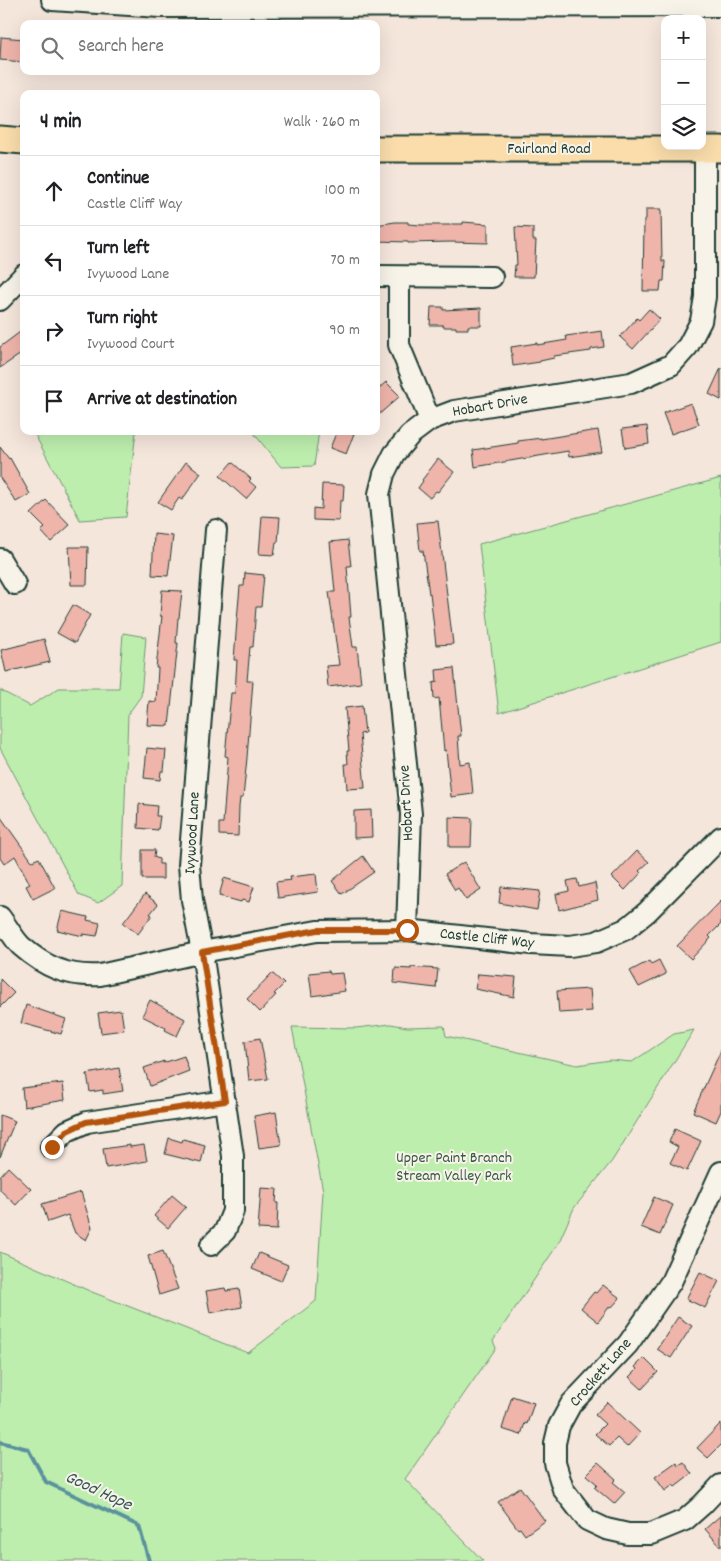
<!DOCTYPE html>
<html lang="en">
<head>
<meta charset="utf-8">
<style>
  :root { --surface:#fff; --page:#f6f6f6; --text:#202124; --muted:#757577; --line:#e0e0e0 }
  body { margin:0; font-family:Dekko,sans-serif; background:var(--page); color:var(--text) }
  .controls { position:absolute; right:15px; top:15px; display:grid; overflow:hidden; border-radius:10px; box-shadow:0 5px 20px #0002 }
  .controls button { width:45px; height:45px; display:grid; place-items:center; padding:0; border:0; border-bottom:1px solid var(--line); background:var(--surface); color:var(--text); font:25px sans-serif }
  .stop { position:absolute; width:15px; height:15px; margin:-11px; border:4px solid #b45309; border-radius:50%; background:#fff }
  .stop.end { background:#b45309; border-color:#fff; box-shadow:0 1px 5px #0008 }
  .list { margin:0; padding:0; list-style:none }
  h2 { display:flex; justify-content:space-between; align-items:center; height:65px; margin:0; padding:0 20px; font-size:21px }
  h2 small { font-size:16px; font-weight:400; color:var(--muted) }
  .list li { display:grid; grid-template-columns:32px 1fr auto; gap:15px; align-items:center; box-sizing:border-box; height:70px; padding:0 20px; border-top:1px solid var(--line) }
  .list b { display:block; font-size:19px; white-space:nowrap }
  .list p { margin:0; font-size:16px; white-space:nowrap; color:var(--muted) }
  .list em { font-size:16px; font-style:normal; color:var(--muted) }
  .icon { flex:none; width:28px; height:28px; fill:none; stroke:currentColor; stroke-width:2; stroke-linecap:round; stroke-linejoin:round }
  .map { position:relative; flex:none; width:721px; height:1561px; overflow:hidden }
  .search { position:absolute; background:var(--surface); box-shadow:0 5px 20px #0002; left:20px; top:20px; width:360px; height:55px; display:flex; align-items:center; gap:12px; box-sizing:border-box; padding:0 18px; border-radius:10px; color:var(--muted); font-size:19px }
  .panel { position:absolute; background:var(--surface); box-shadow:0 5px 20px #0002; left:20px; top:90px; width:360px; height:345px; border-radius:10px }
  .map>svg:first-child { display:block }
  .green { fill:#bdeeae; stroke:#6e9671 }
  .lines { fill:none; stroke-linecap:round; stroke-linejoin:round }
  .stream { stroke:#5a919d; stroke-width:4 }
  .building { fill:#efb4aa; stroke:#1f3d34 }
  .minor-casing { stroke:#1f3d34; stroke-width:24 }
  .major-casing { stroke:#1f3d34; stroke-width:29 }
  .minor { stroke:#f7f3e8; stroke-width:20 }
  .major { stroke:#faddab; stroke-width:25 }
  .route { stroke:#b45309; stroke-width:6 }
  .labels { text-anchor:middle; dominant-baseline:central; stroke-width:4; stroke-linejoin:round; paint-order:stroke }
  .street-label { font-size:16px; fill:#1f3d34; stroke:#f7f3e8 }
  .park-label { font-size:16px; fill:#375846; stroke:#f7f3e8 }
  .water-label { font-size:18px; font-style:italic; fill:#335957; stroke:#f7f3e8 }
</style>
</head>
<body>
<div class="map">
<svg width="721" height="1561" viewBox="0 0 721 1561">
  <rect width="100%" height="100%" fill="#f5e6dc"/>
  <filter id="ink" filterUnits="userSpaceOnUse"><feTurbulence type="fractalNoise" baseFrequency=".02" numOctaves="2"/><feDisplacementMap in="SourceGraphic" scale="10" xChannelSelector="R" yChannelSelector="G"/><feConvolveMatrix kernelMatrix="1 2 1 2 8 2 1 2 1" color-interpolation-filters="sRGB"/></filter>
  <g filter="url(#ink)">
    <g class="green">
      <path d="M33,431H136L126,517L80,520Z"/>
      <path d="M252,431H319L314,466L281,467Z"/>
      <path d="M721,478V642L499,713L479,544Z"/>
      <path d="M123,633L146,637L141,696L128,714L122,886L98,903L79,895L0,748V690L30,706L59,688H119Z"/>
      <path d="M391,1024L407,1027L444,1026L446,1036L577,1065L610,1060L632,1062L674,1034L694,1030L612,1161L574,1208L558,1244L493,1341L496,1348L405,1479L483,1561H0V1252L92,1292L248,1353L316,1301L323,1191L292,1027L356,1028Z"/>
    </g>
    <g class="lines">
      <path class="stream" d="M0,1442L28,1449L46,1482L139,1526L149,1561"/>
    </g>
    <g class="building">
      <path d="M1,37L24,39V62L0,60Z"/>
      <path d="M646,209H661L662,261H665L664,281H661L660,291H643L644,219H646Z"/>
      <path d="M395,222H408V224L421,225H451V224H463V222L488,224V243L451,242L408,243V242L376,241V225Z"/>
      <path d="M515,227L533,228V240H536L534,277H514L515,265H517Z"/>
      <path d="M431,307H443V310L481,308V326H468V329H456V327H443V325H430Z"/>
      <path d="M649,309L660,319L633,349L620,337L637,318L639,320Z"/>
      <path d="M24,329V352L0,368V347Z"/>
      <path d="M602,331L604,347L591,349V351L554,356V358L540,361V362L513,366L511,347L537,343V345L567,340L566,336Z"/>
      <path d="M721,368V400L709,394Z"/>
      <path d="M386,382L400,396L376,417V391Z"/>
      <path d="M691,403L699,424L671,434L663,413Z"/>
      <path d="M647,426L649,444L625,448L622,429Z"/>
      <path d="M598,430L602,452L569,457L568,451L475,467L473,450L518,443V441L541,438V439Z"/>
      <path d="M337,431H355L346,454L330,448Z"/>
      <path d="M0,447L9,459L10,458L30,494L16,502L0,478Z"/>
      <path d="M438,459L454,472L438,492L436,491L430,498L418,488L423,481L422,480Z"/>
      <path d="M186,462L201,473L182,500L179,498L171,510L158,502Z"/>
      <path d="M232,462L251,479L249,481L256,487L246,499L220,476Z"/>
      <path d="M322,484L344,485L343,501H340L339,521L313,520V508L321,509Z"/>
      <path d="M46,500L70,525L51,542L41,531L45,528L31,514Z"/>
      <path d="M262,516L280,517L278,542H276L274,555L259,554Z"/>
      <path d="M438,521L453,644L436,645L430,593L429,594L423,551H420L417,523Z"/>
      <path d="M154,534L173,536L168,576L152,575Z"/>
      <path d="M348,540L351,566H347L351,617H349L353,647H357L361,683L328,687L326,666L339,665L329,592H335L330,542Z"/>
      <path d="M69,547H88L87,585H71Z"/>
      <path d="M245,573L264,575L261,607H256L253,647H250L247,681H253L247,758L243,798H240L239,807L238,836L219,835V823H223L228,757L225,756L228,724L231,693H235L237,660H234L237,620L240,586H244Z"/>
      <path d="M162,590L182,591L179,618H178L176,643H178L169,726L147,725L149,701L156,702L158,668H156L162,616H160Z"/>
      <path d="M73,605L90,615L75,643L57,633Z"/>
      <path d="M44,639L50,662L6,672L1,650Z"/>
      <path d="M454,668L461,736H458L460,764L470,762L473,794L451,797L446,750L444,751L439,698L434,699L433,683L437,682L436,670Z"/>
      <path d="M362,706L365,733L360,734L365,788L347,789L345,764H348L347,751H349L345,708Z"/>
      <path d="M147,748L166,750L164,771H161L160,780L144,778Z"/>
      <path d="M139,804L157,806L156,816H160L158,830L138,828Z"/>
      <path d="M371,810L372,837L354,838V811Z"/>
      <path d="M0,816L32,861L39,858L55,888L33,899L26,886L30,884L15,856L4,864L0,858Z"/>
      <path d="M449,817L472,818L471,847H449Z"/>
      <path d="M142,850H155L154,857L159,859V864H163V879H142Z"/>
      <path d="M637,851L649,862L639,871L641,873L625,890L612,877Z"/>
      <path d="M363,856L374,872L342,894L332,881Z"/>
      <path d="M464,862L481,890L466,900L458,888L455,890L445,874Z"/>
      <path d="M316,874L318,892L278,898L276,882L291,880L290,877Z"/>
      <path d="M224,878L254,887L249,902L242,900L241,902L219,896Z"/>
      <path d="M577,879L579,887L595,883L598,900L559,910L556,894L569,891L567,881Z"/>
      <path d="M501,887L540,891L537,910L499,903Z"/>
      <path d="M145,894L158,904L150,914L152,915L138,934L123,923Z"/>
      <path d="M721,901V924L709,936L711,938L691,959L677,946Z"/>
      <path d="M62,911L88,917L87,920L100,923L97,936L83,934V936L57,930Z"/>
      <path d="M659,960L666,974L639,987L630,971L649,961L651,964Z"/>
      <path d="M411,967L438,969L436,988L394,983L395,968L411,969Z"/>
      <path d="M329,971L330,974L342,973L345,991L312,996L309,973Z"/>
      <path d="M272,973L284,984L274,994L276,995L260,1012L247,999Z"/>
      <path d="M478,974L516,977L514,997L475,989Z"/>
      <path d="M0,979L14,993L0,1007Z"/>
      <path d="M590,989L592,1011L559,1013L557,991Z"/>
      <path d="M150,1000L185,1019L177,1036L165,1030L166,1028L142,1016Z"/>
      <path d="M26,1005L66,1019L61,1034L21,1023Z"/>
      <path d="M121,1010L124,1030L101,1033L98,1013Z"/>
      <path d="M260,1038L268,1079L249,1081L245,1041Z"/>
      <path d="M721,1050V1111L716,1122L693,1112Z"/>
      <path d="M184,1056L189,1071L150,1086L144,1068L164,1061L163,1063Z"/>
      <path d="M119,1068L123,1091L103,1094V1090L90,1092L87,1074Z"/>
      <path d="M63,1083L65,1100L24,1107L22,1088Z"/>
      <path d="M276,1112L281,1145L259,1148L254,1116Z"/>
      <path d="M0,1115L15,1121L0,1157Z"/>
      <path d="M675,1129L701,1141L687,1171L670,1163L678,1147L669,1142Z"/>
      <path d="M169,1138L182,1142L183,1139L205,1145L201,1163L165,1154Z"/>
      <path d="M130,1145V1147L144,1145L147,1161L106,1168L103,1149Z"/>
      <path d="M8,1167L31,1189L16,1205L0,1190V1176Z"/>
      <path d="M261,1188L277,1189L276,1203H278L277,1230L258,1229Z"/>
      <path d="M81,1192L92,1228L86,1240L75,1233L68,1215L48,1222L42,1204Z"/>
      <path d="M172,1195L186,1207L168,1228L154,1216Z"/>
      <path d="M654,1197L673,1205L660,1235L641,1227Z"/>
      <path d="M163,1251L178,1289L159,1295L148,1256Z"/>
      <path d="M259,1253L288,1265L281,1281L252,1269Z"/>
      <path d="M700,1272L719,1281L705,1308L686,1299Z"/>
      <path d="M603,1285L620,1298L612,1307L610,1306L598,1322L581,1308L594,1292L596,1293Z"/>
      <path d="M225,1288L226,1291L239,1289L242,1307L210,1313L206,1291Z"/>
      <path d="M678,1317L692,1326L671,1358L657,1349Z"/>
      <path d="M644,1358L658,1372L642,1389L629,1377L637,1369L635,1367Z"/>
      <path d="M512,1396L534,1403L527,1424L525,1423L521,1435L502,1429Z"/>
      <path d="M607,1402L640,1433L627,1447L617,1438L609,1446L595,1434L605,1424L595,1415Z"/>
      <path d="M721,1423V1445L708,1458L697,1448Z"/>
      <path d="M676,1462L678,1465L683,1462L692,1474L675,1487L673,1485L665,1491L655,1477Z"/>
      <path d="M598,1463L616,1479L613,1482L625,1492L614,1504L594,1487L597,1484L586,1475Z"/>
      <path d="M520,1487L545,1521L525,1535L520,1528L518,1529L498,1502Z"/>
      <path d="M721,1515V1547L705,1529Z"/>
    </g>
    <g class="lines">
      <g class="minor-casing">
        <g id="minor">
          <path d="M52,0L160,7L721,6"/>
          <path d="M376,276L492,277"/>
          <path d="M399,277V345L430,420"/>
          <path d="M0,300L24,275"/>
          <path d="M0,559L15,584"/>
          <path d="M0,917C7,926 13,938 21,946C45,967 67,977 100,975L202,952L317,931L407,930L531,944L570,946L596,942L626,929L647,912L721,837"/>
          <path d="M407,930L411,814L379,494L384,474L394,454L410,435L430,420L454,411L631,383L671,365L688,346L701,321L705,297V149"/>
          <path d="M51,1147L67,1131L87,1122L225,1101"/>
          <path d="M721,1172L671,1282L628,1344L571,1404L559,1426L555,1443V1463L563,1489L587,1520L606,1529L628,1534H651L685,1520L702,1505L721,1485"/>
          <path d="M211,1245L225,1231L233,1211V1156L202,952L192,900L189,865L216,530"/>
        </g>
      </g>
      <g class="major-casing">
        <g id="major">
          <path d="M0,139L24,141"/>
          <path d="M376,149H721"/>
        </g>
      </g>
      <use href="#minor" class="minor"/>
      <use href="#major" class="major"/>
    </g>
  </g>
  <g class="lines" filter="url(#ink)">
    <path class="route" d="M52,1147L67,1131L86,1122L225,1101L202,952L317,930H407"/>
  </g>
  <g class="labels">
    <g class="street-label">
      <text x="549" y="149">Fairland Road</text>
      <text transform="translate(490 406) rotate(-10)">Hobart Drive</text>
      <text transform="translate(407 803) rotate(-93)">Hobart Drive</text>
      <text transform="translate(193 833) rotate(-87)">Ivywood Lane</text>
      <text transform="translate(487 939) rotate(6)">Castle Cliff Way</text>
      <text transform="translate(601 1373) rotate(-49)">Crockett Lane</text>
    </g>
    <g class="park-label">
      <text x="454" y="1158">Upper Paint Branch<tspan x="454" dy="18">Stream Valley Park</tspan></text>
    </g>
    <g class="water-label">
      <text transform="translate(98 1492) rotate(25)">Good Hope</text>
    </g>
  </g>
</svg>
<div class="controls">
<button>+</button>
<button>−</button>
<button><svg class="icon" aria-label="layers" viewBox="0 0 24 24"><path d="M12 4l9 5-9 5-9-5zM3 14l9 5 9-5"/></svg></button>
</div>
<div class="stop" style="left:407px;top:930px"></div>
<div class="stop end" style="left:52px;top:1147px"></div>
<div class="search"><svg class="icon" aria-label="search" viewBox="0 0 24 24"><circle cx="10" cy="10" r="6"/><path d="M15 15l6 6"/></svg>Search here</div>
<section class="panel">
<h2>4 min<small>Walk · 260 m</small></h2>
<ul class="list">
<li><svg class="icon" aria-label="ahead" viewBox="0 0 24 24"><path d="M12 20V5M6 11l6-6 6 6"/></svg><div><b>Continue</b><p>Castle Cliff Way</p></div><em>100 m</em></li>
<li><svg class="icon" aria-label="left" viewBox="0 0 24 24"><path d="M17 20v-9H6M10 6l-5 5 5 5"/></svg><div><b>Turn left</b><p>Ivywood Lane</p></div><em>70 m</em></li>
<li><svg class="icon" aria-label="right" viewBox="0 0 24 24"><path d="M7 20v-9h11M14 6l5 5-5 5"/></svg><div><b>Turn right</b><p>Ivywood Court</p></div><em>90 m</em></li>
<li><svg class="icon" aria-label="arrive" viewBox="0 0 24 24"><path d="M6 21V4h12l-3 4 3 4H6"/></svg><div><b>Arrive at destination</b></div></li>
</ul>
</section>
</div>
</body>
</html>
